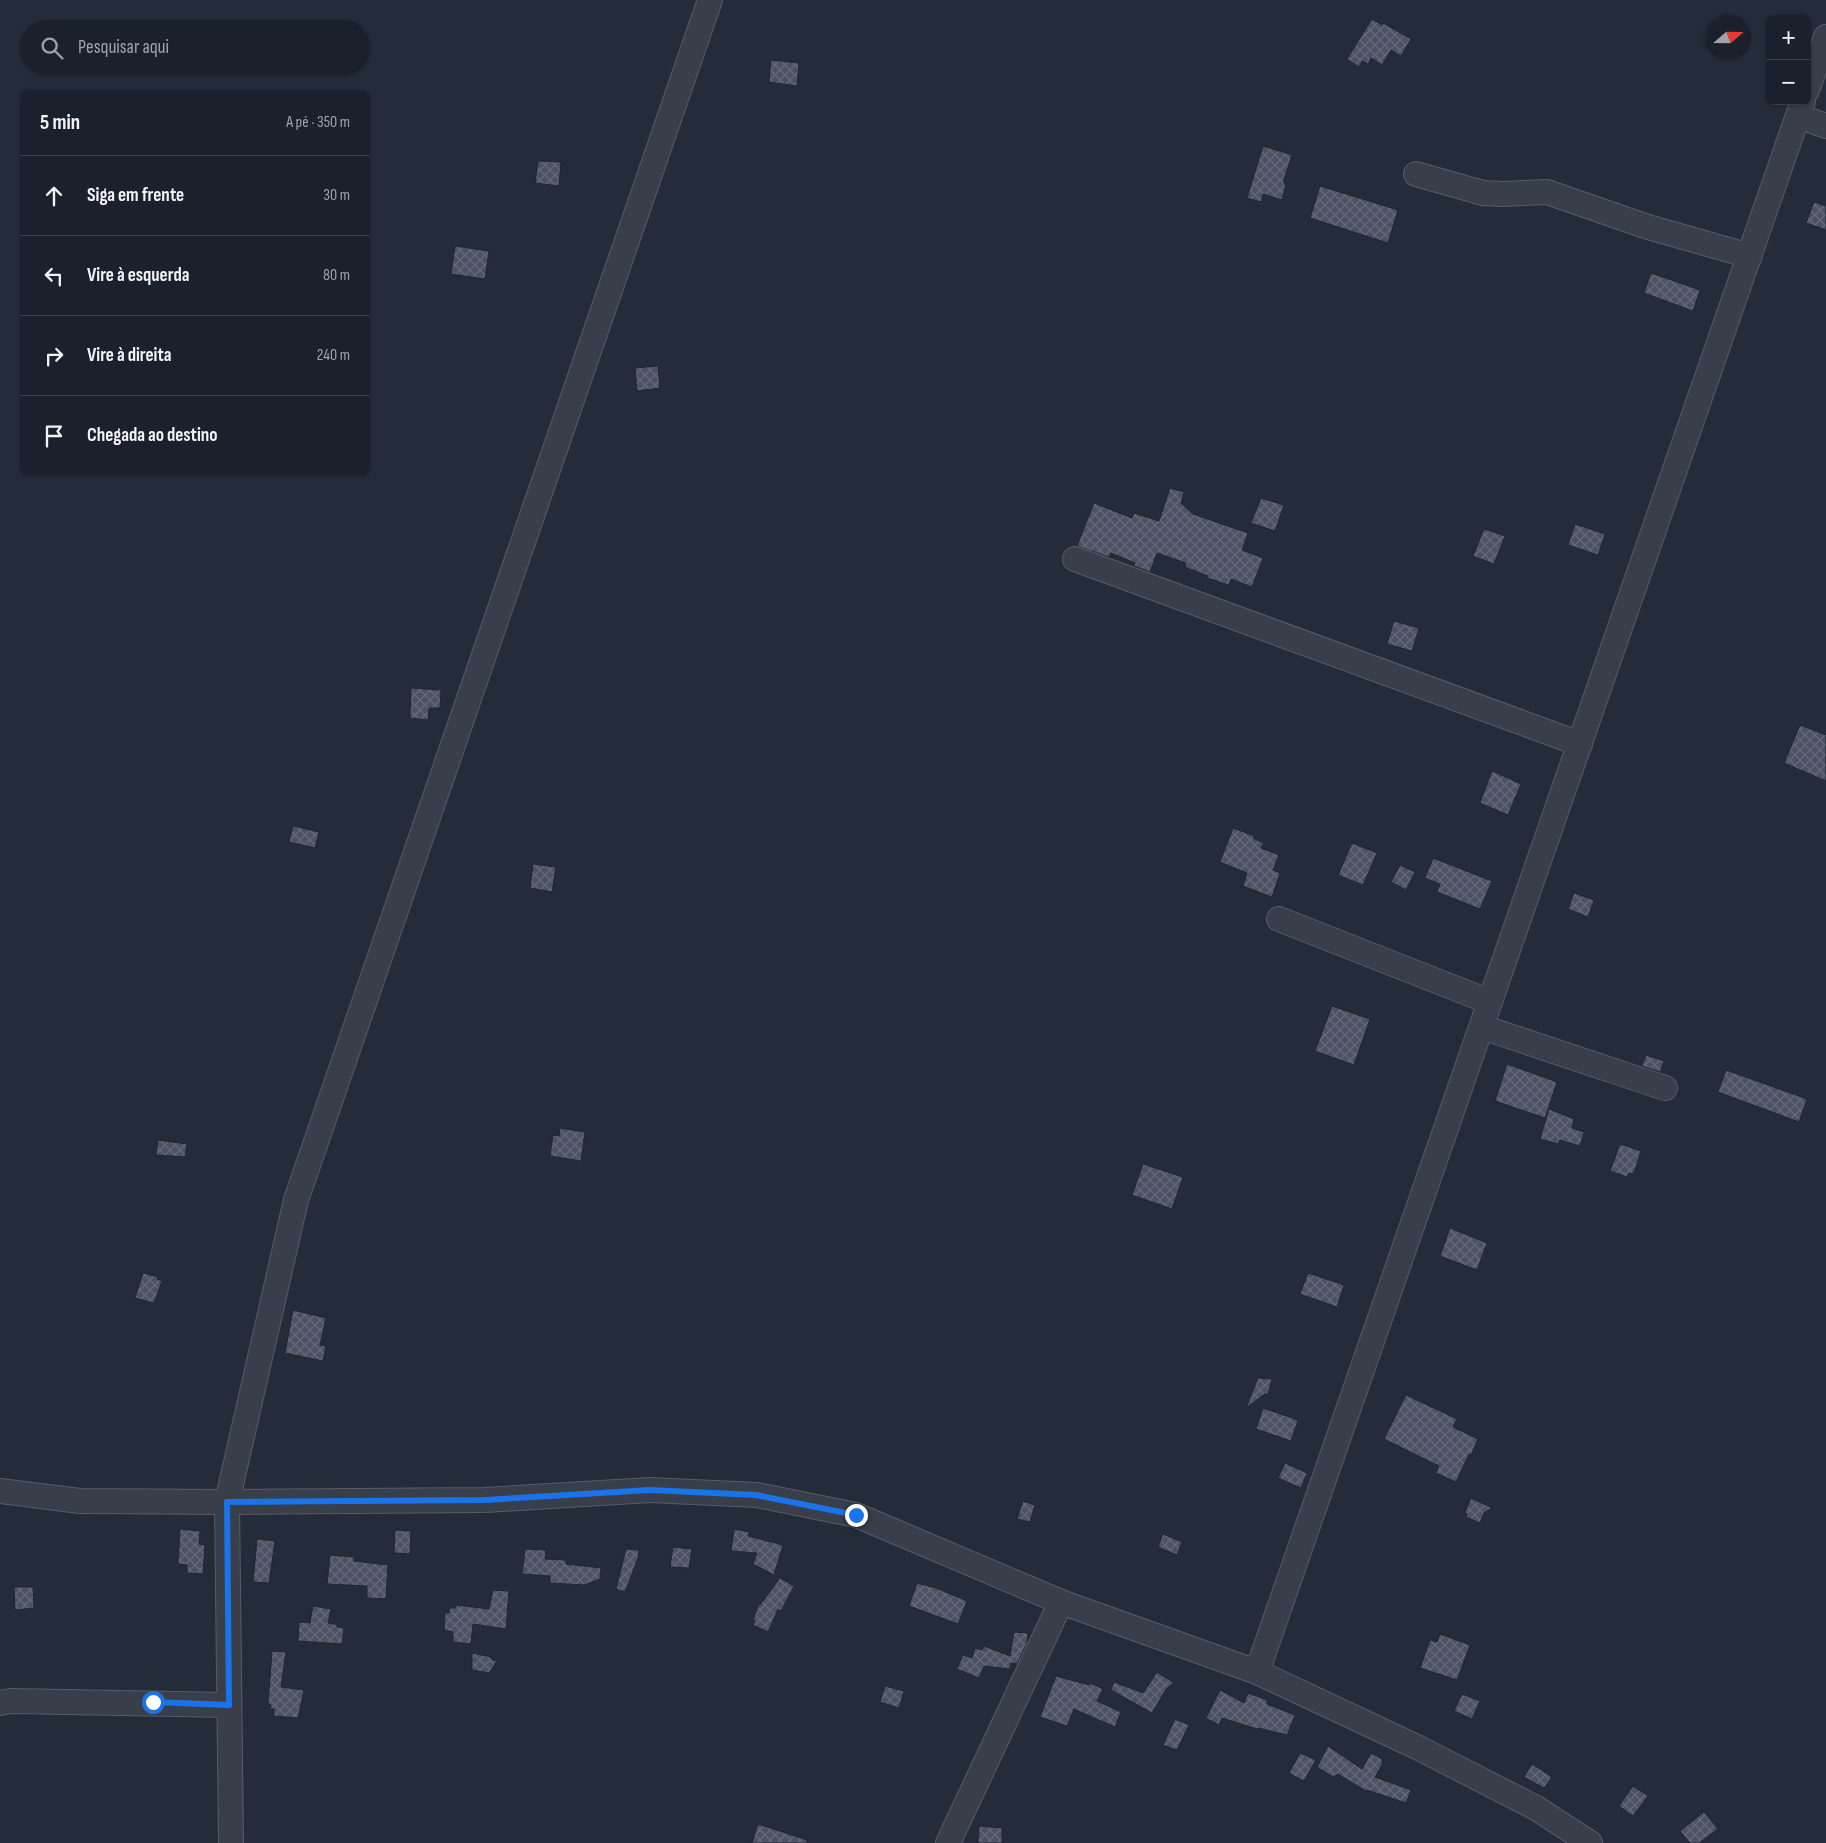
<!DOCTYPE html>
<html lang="pt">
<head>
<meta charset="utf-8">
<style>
  :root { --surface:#1b212c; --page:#282e38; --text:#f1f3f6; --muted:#a0a3a9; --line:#393e48 }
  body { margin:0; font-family:"Sofia Sans Condensed",sans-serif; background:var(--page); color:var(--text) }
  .controls { position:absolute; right:15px; top:15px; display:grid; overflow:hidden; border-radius:8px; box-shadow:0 1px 4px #0004 }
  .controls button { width:45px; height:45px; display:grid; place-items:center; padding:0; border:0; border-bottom:1px solid var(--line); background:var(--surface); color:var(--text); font:25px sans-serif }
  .compass { position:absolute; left:1706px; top:15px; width:45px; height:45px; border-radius:50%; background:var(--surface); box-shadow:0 1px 4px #0004; rotate:70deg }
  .stop { position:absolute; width:15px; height:15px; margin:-11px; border:4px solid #1a73e8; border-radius:50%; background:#fff }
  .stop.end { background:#1a73e8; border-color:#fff; box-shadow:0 1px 5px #0008 }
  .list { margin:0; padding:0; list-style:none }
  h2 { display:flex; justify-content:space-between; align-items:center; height:65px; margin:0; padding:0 20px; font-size:21px }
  h2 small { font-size:16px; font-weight:400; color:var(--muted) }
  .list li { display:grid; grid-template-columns:32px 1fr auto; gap:15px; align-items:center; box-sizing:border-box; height:80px; padding:0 20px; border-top:1px solid var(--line) }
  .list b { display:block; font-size:19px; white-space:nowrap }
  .list em { font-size:16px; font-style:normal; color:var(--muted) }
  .icon { flex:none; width:28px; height:28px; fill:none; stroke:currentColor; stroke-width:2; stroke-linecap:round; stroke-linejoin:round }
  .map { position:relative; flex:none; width:1826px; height:1843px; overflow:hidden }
  .search { position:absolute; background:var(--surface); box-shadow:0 1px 4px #0004; left:20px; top:20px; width:350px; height:55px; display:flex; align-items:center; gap:12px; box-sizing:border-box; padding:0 18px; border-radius:28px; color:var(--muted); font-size:19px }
  .panel { position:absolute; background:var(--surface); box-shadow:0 1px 4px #0004; left:20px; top:90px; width:350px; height:385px; border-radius:8px }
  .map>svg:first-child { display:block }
  .building { fill:url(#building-cross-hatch); stroke:#1f2531 }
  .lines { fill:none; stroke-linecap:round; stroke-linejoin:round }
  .minor-casing { stroke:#565c68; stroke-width:26 }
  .minor { stroke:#383e4a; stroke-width:24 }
  .route { stroke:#1a73e8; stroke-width:6 }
</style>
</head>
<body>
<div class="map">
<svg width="1826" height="1843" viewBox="0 0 1826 1843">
  <defs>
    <pattern id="building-cross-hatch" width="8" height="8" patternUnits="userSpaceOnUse" patternTransform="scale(1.25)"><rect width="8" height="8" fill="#4b5263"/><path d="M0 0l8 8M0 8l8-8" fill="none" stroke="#636978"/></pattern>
  </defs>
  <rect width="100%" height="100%" fill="#242c3a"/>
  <g class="building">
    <path d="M1372,19L1382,25L1383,23L1411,39L1401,56L1391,50L1382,65L1371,58L1368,64L1362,61L1359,67L1347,59Z"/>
    <path d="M771,60L799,63L797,86L769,82Z"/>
    <path d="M1263,146L1292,155L1284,179V184L1286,185L1282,200L1263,194L1261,202L1247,198Z"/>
    <path d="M538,161L561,162L559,186L535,183Z"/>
    <path d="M1320,186L1398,210L1388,243L1310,218Z"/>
    <path d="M1814,202L1826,206V230L1806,223Z"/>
    <path d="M455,246L489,251L485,279L451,274Z"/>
    <path d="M1651,273L1700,290L1693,311L1644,293Z"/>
    <path d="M658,366L660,388L637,391L635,368Z"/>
    <path d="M1170,488L1184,492L1181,503L1193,514L1248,533L1242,550L1263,558L1252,587L1231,579L1229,585L1207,578L1208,576L1185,567L1186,563L1157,553L1150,572L1134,566L1135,563L1111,553L1109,557L1077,546L1094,503L1132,518L1134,513L1159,521Z"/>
    <path d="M1261,498L1284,505L1275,531L1251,523Z"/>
    <path d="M1575,524L1605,534L1598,555L1568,545Z"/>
    <path d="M1484,529L1505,536L1494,564L1473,556Z"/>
    <path d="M1394,621L1419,628L1412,651L1387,644Z"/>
    <path d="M411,688L441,690L440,708H429L428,720L410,718Z"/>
    <path d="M1800,725L1826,735V781L1784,763Z"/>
    <path d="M1492,771L1521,784L1508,815L1480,803Z"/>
    <path d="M293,826L319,832L315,848L289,842Z"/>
    <path d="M1233,828L1254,836L1253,838L1264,843L1261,848L1279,855L1273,870L1280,873L1272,897L1243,886L1247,873L1220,862Z"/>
    <path d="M1352,843L1377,853L1363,885L1338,875Z"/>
    <path d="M1433,858L1492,881L1480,909L1437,892L1440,884L1425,878Z"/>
    <path d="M533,864L556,867L552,892L530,888Z"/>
    <path d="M1400,865L1415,872L1406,890L1391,882Z"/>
    <path d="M1574,893L1594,900L1588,917L1568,909Z"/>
    <path d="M1332,1006L1370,1019L1354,1065L1315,1051Z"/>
    <path d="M1646,1055L1664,1061L1660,1072L1642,1066Z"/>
    <path d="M1507,1064L1557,1082L1545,1118L1495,1101Z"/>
    <path d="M1726,1070L1807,1099L1799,1122L1718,1092Z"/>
    <path d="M1549,1109L1574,1119L1572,1128L1584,1132L1580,1146L1560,1140L1558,1144L1540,1139Z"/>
    <path d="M560,1128L585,1132L581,1161L550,1156L553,1135L559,1136Z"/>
    <path d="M158,1140L187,1144L185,1157L156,1155Z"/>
    <path d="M1620,1144L1641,1151L1635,1170L1632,1174L1629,1173L1627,1177L1610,1171Z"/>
    <path d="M1143,1164L1183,1177L1172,1209L1132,1195Z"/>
    <path d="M1450,1228L1487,1243L1477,1270L1440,1256Z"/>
    <path d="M143,1273L158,1277L157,1279L162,1281L154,1303L135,1298Z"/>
    <path d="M1308,1273L1344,1285L1337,1307L1300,1294Z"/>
    <path d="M293,1310L326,1318L320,1345L326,1346L323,1361L285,1353Z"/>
    <path d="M1258,1378L1272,1379L1268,1394H1265L1246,1408Z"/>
    <path d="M1406,1395L1457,1419L1453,1427L1478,1439L1471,1455L1469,1454L1456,1482L1436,1473L1439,1466L1384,1439Z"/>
    <path d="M1263,1408L1298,1420L1291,1441L1256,1429Z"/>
    <path d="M1285,1463L1307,1473L1301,1488L1278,1478Z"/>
    <path d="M1471,1498L1492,1508L1484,1513L1480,1523L1466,1517L1467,1514L1465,1512Z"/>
    <path d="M1023,1501L1035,1505L1030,1522L1017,1519Z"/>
    <path d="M180,1529L200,1531L199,1544L205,1545L203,1574L187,1573V1565L178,1564Z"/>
    <path d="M734,1529L749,1532L748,1536L783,1545L774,1575L753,1564L757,1553L731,1551Z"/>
    <path d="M395,1530L411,1531L410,1554L394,1553Z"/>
    <path d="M1163,1534L1182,1542L1177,1555L1158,1547Z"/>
    <path d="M257,1539L275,1541L269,1583L253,1582Z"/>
    <path d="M673,1547L692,1549L689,1568L670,1567Z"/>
    <path d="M525,1549L546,1550L545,1559L566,1560V1564L601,1568L600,1579L584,1585L550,1583V1576L522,1574Z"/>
    <path d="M626,1549L639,1550L638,1558L625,1592L616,1589Z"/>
    <path d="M330,1555L354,1557V1561L388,1565L386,1599L367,1598V1586L327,1584Z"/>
    <path d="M780,1578L794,1586L781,1611L778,1609L768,1632L753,1625L755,1621L753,1620L759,1604L760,1605Z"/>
    <path d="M917,1583L936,1588L967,1601L958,1624L909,1606Z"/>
    <path d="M14,1587H33L34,1608L15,1610Z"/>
    <path d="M493,1590L509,1591L506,1629L473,1624L471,1644L453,1642V1632L444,1630L445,1613H449L450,1608H456V1605L489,1609Z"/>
    <path d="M313,1606L331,1609L328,1623L334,1624L337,1625V1627L344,1628L342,1644L298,1641L299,1622L310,1623Z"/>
    <path d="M1014,1632L1028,1633L1027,1643L1017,1664L1011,1663L1010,1669L984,1666L979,1678L957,1669L963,1655L972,1658L975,1648L982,1650L984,1646L1010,1656Z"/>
    <path d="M1440,1634L1470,1645L1457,1680L1420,1668L1430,1640L1437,1642Z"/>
    <path d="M272,1651L286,1652L281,1687L304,1690L298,1718L274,1716V1709H270L271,1705L268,1704Z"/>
    <path d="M472,1653L491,1657V1659L497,1661L489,1673L472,1670Z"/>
    <path d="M1157,1672L1174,1683L1167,1688L1152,1713L1111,1690L1114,1682L1143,1693Z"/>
    <path d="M1056,1676L1089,1685L1090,1683L1103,1689L1097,1701L1121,1712L1115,1727L1074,1709L1067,1726L1040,1717Z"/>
    <path d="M885,1686L904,1691L899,1708L880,1702Z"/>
    <path d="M1220,1690L1244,1703L1248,1693L1267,1700V1704L1295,1715L1287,1735L1258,1728L1257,1729L1222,1718L1219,1725L1206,1718Z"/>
    <path d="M1462,1694L1480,1701L1472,1719L1454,1711Z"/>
    <path d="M1175,1719L1189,1725L1177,1750L1163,1745Z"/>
    <path d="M1328,1746L1362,1769L1371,1753L1382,1759V1765L1375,1777L1411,1790L1406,1803L1367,1790L1366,1791L1338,1774L1333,1777L1317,1767Z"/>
    <path d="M1300,1753L1316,1760L1304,1781L1289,1773Z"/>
    <path d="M1532,1764L1552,1777L1544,1788L1524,1777Z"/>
    <path d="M1633,1786L1648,1796L1633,1816L1619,1806Z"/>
    <path d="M1704,1812L1718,1829L1699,1843H1690L1680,1831Z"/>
    <path d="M758,1824L807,1840V1843H752Z"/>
    <path d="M979,1826L1002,1828V1843H978Z"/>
  </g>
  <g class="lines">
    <g class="minor-casing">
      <g id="minor">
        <path d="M1807,90L1826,37"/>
        <path d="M1798,116L1826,126"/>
        <path d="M1416,174L1483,193L1501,194L1547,192L1648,227L1750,256"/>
        <path d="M1075,559L1580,744"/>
        <path d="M1279,919L1490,1002"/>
        <path d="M1482,1027L1665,1088"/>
        <path d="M0,1491L80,1501L227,1502L485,1500L650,1490L757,1495L856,1515L1061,1602L1257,1672L1419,1748L1536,1808L1590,1843"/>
        <path d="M1257,1672L1803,101"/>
        <path d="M0,1703L11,1701L229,1705"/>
        <path d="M231,1843L227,1502L296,1200L710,0"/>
        <path d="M948,1843L1061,1602"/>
      </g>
    </g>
    <use href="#minor" class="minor"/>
  </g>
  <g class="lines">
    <path class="route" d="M153,1702L229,1705L227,1502L485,1500L650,1490L756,1495L856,1515"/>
  </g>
</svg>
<div class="controls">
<button>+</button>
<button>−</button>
</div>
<svg class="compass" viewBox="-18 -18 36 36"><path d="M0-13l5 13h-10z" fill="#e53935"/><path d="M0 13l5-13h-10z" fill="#a0a3a9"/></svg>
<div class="stop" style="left:153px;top:1702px"></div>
<div class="stop end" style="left:856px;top:1515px"></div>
<div class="search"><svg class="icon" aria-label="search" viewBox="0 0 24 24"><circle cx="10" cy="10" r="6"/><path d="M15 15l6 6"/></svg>Pesquisar aqui</div>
<section class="panel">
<h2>5 min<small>A pé · 350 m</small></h2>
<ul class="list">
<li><svg class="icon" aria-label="ahead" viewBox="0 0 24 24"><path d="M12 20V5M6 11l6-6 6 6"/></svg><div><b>Siga em frente</b></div><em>30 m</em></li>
<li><svg class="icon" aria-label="left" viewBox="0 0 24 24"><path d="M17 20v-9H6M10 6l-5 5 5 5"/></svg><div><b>Vire à esquerda</b></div><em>80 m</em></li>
<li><svg class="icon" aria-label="right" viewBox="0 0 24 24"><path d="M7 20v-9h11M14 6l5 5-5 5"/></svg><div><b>Vire à direita</b></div><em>240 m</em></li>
<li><svg class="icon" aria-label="arrive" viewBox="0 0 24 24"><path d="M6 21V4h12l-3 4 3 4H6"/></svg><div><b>Chegada ao destino</b></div></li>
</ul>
</section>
</div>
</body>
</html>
